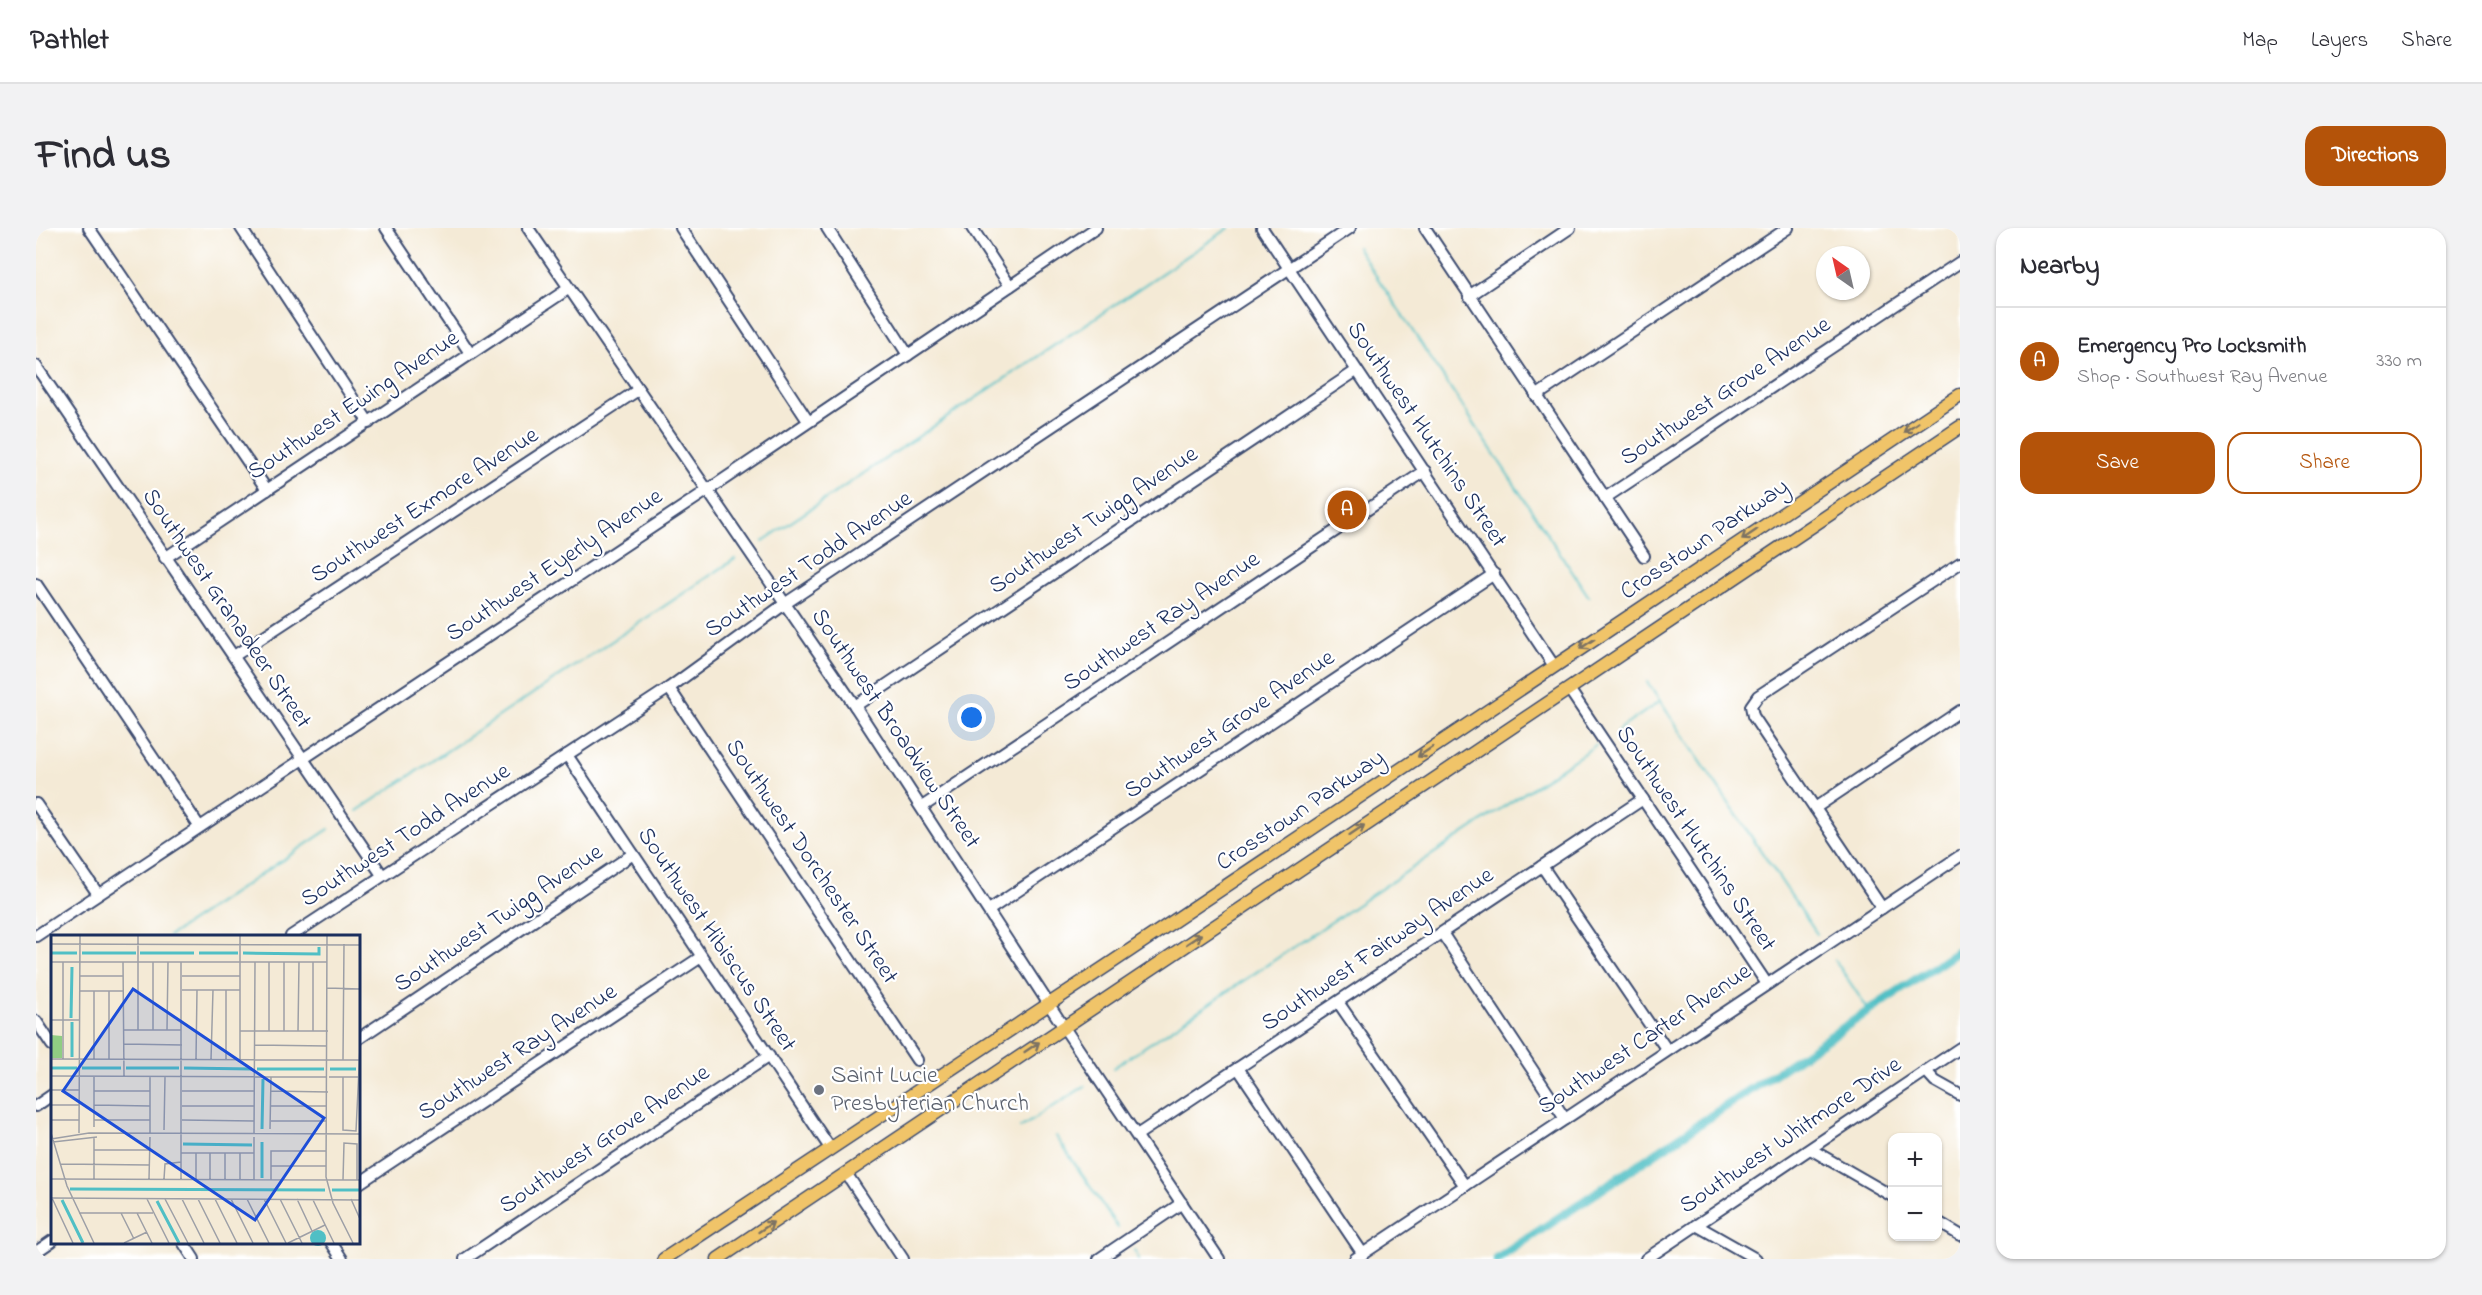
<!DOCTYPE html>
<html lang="en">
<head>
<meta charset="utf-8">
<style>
  :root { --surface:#fff; --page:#f2f2f3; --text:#2b2b33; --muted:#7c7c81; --line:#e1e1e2; --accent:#b45309 }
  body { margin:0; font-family:"Indie Flower",sans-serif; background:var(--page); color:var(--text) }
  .controls { position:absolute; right:18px; bottom:18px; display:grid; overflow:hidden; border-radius:12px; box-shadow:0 2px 4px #0004 }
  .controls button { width:54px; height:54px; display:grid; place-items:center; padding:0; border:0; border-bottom:2px solid var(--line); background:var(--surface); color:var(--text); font:30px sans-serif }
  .compass { position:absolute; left:1780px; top:18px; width:54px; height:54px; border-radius:50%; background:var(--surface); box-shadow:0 2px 4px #0004; rotate:326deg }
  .you { position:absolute; left:936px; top:490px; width:21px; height:21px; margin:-15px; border:4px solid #fff; border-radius:50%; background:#1a73e8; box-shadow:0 0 0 9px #1a73e833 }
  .badge { display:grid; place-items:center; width:39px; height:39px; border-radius:50%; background:var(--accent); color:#fff; font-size:20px; font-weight:700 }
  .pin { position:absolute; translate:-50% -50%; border:3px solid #fff; box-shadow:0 2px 6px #0006 }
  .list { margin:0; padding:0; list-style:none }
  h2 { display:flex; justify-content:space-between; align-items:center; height:78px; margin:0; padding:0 24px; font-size:26px }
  h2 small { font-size:20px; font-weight:400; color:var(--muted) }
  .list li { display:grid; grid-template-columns:39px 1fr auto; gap:18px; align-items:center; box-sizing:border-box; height:108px; padding:0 24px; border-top:2px solid var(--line) }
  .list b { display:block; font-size:22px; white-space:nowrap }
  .list p { margin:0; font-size:20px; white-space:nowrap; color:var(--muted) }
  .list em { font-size:20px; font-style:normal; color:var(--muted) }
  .actions { display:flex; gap:12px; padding:18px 24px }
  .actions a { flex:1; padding:14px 0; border:2px solid var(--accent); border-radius:18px; text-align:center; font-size:21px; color:var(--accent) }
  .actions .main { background:var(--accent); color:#fff }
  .map { position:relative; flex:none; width:1924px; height:1031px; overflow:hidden; border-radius:18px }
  header { display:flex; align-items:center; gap:36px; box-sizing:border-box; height:84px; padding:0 30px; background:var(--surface); border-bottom:2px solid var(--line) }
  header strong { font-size:28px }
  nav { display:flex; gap:33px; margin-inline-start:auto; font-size:21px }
  .intro { display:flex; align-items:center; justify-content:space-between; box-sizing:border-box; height:144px; padding:0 36px }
  h1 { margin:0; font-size:42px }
  .button { padding:15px 27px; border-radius:18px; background:var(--accent); color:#fff; font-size:21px; font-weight:700 }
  main { display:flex; gap:36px; padding:0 36px }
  aside { flex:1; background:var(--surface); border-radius:18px; box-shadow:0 2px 4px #0004 }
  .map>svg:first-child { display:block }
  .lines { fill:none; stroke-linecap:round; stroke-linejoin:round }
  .stream { stroke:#50bfc5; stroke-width:2 }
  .canal { stroke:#50bfc5; stroke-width:9 }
  .minor-casing { stroke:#3c4b70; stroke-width:14 }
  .major-casing { stroke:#3c4b70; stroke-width:15 }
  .minor { stroke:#fff; stroke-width:10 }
  .major { stroke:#f0c469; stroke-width:12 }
  .oneway { stroke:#7b7263 }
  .worship-dot { fill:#6b7280; stroke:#fff; stroke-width:2 }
  .labels { text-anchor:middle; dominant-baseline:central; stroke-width:4.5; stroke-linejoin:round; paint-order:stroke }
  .street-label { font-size:24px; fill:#1b2f5e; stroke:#fff }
  .worship-label { font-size:24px; fill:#5b616d; stroke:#fff; text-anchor:start }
  .inset-river { fill:none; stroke:#50bfc5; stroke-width:3 }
  .inset-road { fill:none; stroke:#9d9fa6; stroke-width:1.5 }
  .view { fill:#1d4ed8; fill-opacity:0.15; stroke:#1d4ed8; stroke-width:3 }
  .inset-edge { fill:none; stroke:#1b2f5e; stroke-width:3 }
</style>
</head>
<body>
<header>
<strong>Pathlet</strong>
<nav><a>Map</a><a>Layers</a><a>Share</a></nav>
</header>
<div class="intro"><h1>Find us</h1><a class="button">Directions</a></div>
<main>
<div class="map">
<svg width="1924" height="1031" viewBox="0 0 1924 1031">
  <rect width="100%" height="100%" fill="#fff"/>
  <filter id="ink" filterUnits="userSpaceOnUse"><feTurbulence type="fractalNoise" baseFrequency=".0167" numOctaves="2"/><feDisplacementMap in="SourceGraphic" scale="12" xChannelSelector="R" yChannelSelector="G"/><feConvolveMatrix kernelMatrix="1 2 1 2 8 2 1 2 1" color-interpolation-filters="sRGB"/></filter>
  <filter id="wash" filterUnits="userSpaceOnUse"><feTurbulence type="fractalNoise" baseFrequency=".008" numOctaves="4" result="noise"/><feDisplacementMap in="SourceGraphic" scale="24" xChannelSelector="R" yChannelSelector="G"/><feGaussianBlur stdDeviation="1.35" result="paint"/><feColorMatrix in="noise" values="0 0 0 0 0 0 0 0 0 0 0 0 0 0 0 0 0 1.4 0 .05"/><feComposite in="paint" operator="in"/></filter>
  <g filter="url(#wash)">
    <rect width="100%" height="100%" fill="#f4ead6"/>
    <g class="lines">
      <g class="stream">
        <path d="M1321,19L1553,369"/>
        <path d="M727,313L1193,0"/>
        <path d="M1611,454L1781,706"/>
        <path d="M1581,503L1623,474"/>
        <path d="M321,583L699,331"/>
        <path d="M133,708L293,601"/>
        <path d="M1799,732L1833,783"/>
        <path d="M1077,840L1560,517"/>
        <path d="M984,900L1049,858"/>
        <path d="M1020,908L1082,1000"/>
        <path d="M1098,1022L1103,1031"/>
      </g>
      <path class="canal" d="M1461,1031L1924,722"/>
    </g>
  </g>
  <g filter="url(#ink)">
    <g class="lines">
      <g class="minor-casing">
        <g id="minor">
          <path d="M53,0L231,262"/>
          <path d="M205,0L333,195"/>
          <path d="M350,0L434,125"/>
          <path d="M492,0L819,478L1027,798L1183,1031"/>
          <path d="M645,0L772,193"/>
          <path d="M791,0L872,127"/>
          <path d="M936,0L974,58"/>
          <path d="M1226,0L1518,438"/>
          <path d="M1389,0L1608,328"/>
          <path d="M1433,68L1534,0"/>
          <path d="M0,138L346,647"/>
          <path d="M1500,168L1752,0"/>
          <path d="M1569,270L1924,34"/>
          <path d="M129,330L532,61"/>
          <path d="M0,356L163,598"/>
          <path d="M198,428L602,162"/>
          <path d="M633,460L881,832"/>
          <path d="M1533,461L1731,756"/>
          <path d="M819,478L1320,143"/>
          <path d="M531,527L794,920"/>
          <path d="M0,576L62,666"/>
          <path d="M886,579L1389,243"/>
          <path d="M1779,580L1924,483"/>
          <path d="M1506,638L1631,822"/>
          <path d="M1846,680L1717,488L1715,478L1722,468L1924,335"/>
          <path d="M953,682L1458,346"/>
          <path d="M1406,705L1529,891"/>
          <path d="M0,708L672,262L1060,0"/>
          <path d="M255,708L633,460L750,375L1314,0"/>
          <path d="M1302,774L1429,958"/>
          <path d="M0,793L16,817"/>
          <path d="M322,811L597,626"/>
          <path d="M1202,840L1327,1026"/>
          <path d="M1890,843L1899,853L1924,867"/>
          <path d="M0,878L16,867"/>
          <path d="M1101,907L1607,571"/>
          <path d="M1776,922L1856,968"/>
          <path d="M810,945L867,1031"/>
          <path d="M322,956L665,729"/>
          <path d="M1902,994L1924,1007"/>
          <path d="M1660,997L1720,1031"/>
          <path d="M147,1014L158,1031"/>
          <path d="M295,1014L306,1031"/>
          <path d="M0,1024L16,1013"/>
          <path d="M429,1031L733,828"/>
          <path d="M1063,1031L1146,975"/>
          <path d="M1319,1031L1924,628"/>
          <path d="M1610,1031L1924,820"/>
        </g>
      </g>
      <g class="major-casing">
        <g id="major">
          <path d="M628,1031L1072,737L1924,167"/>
          <path d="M682,1031L1924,199"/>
        </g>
      </g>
      <use href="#minor" class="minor"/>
      <use href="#major" class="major"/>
    </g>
    <defs><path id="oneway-shaft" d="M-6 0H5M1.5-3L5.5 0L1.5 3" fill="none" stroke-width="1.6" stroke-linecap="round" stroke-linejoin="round" transform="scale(1.5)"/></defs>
    <g class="oneway">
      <use href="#oneway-shaft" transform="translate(1875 199) rotate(146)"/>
      <use href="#oneway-shaft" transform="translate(1713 307) rotate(146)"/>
      <use href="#oneway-shaft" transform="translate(1551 416) rotate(146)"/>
      <use href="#oneway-shaft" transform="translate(1389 524) rotate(146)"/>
      <use href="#oneway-shaft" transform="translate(1321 602) rotate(-34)"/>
      <use href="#oneway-shaft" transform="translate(1158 711) rotate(-34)"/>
      <use href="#oneway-shaft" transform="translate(996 819) rotate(-34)"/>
      <use href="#oneway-shaft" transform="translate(730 999) rotate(-34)"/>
    </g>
  </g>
  <circle class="worship-dot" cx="783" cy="862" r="6"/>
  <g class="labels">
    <g class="street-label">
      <text transform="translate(1690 164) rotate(-34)">Southwest Grove Avenue</text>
      <text transform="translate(318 178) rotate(-34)">Southwest Ewing Avenue</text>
      <text transform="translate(1390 207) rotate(56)">Southwest Hutchins Street</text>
      <text transform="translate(389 278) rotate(-33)">Southwest Exmore Avenue</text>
      <text transform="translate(1058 293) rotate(-34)">Southwest Twigg Avenue</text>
      <text transform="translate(1669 312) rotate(-34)">Crosstown Parkway</text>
      <text transform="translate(773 337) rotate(-34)">Southwest Todd Avenue</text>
      <text transform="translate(519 338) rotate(-34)">Southwest Eyerly Avenue</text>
      <text transform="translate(190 381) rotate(56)">Southwest Granadeer Street</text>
      <text transform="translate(1126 394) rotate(-34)">Southwest Ray Avenue</text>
      <text transform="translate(1194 497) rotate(-34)">Southwest Grove Avenue</text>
      <text transform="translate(859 501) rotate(56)">Southwest Broadview Street</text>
      <text transform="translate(1265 583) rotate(-34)">Crosstown Parkway</text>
      <text transform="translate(370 608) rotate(-33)">Southwest Todd Avenue</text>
      <text transform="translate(1659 611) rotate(56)">Southwest Hutchins Street</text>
      <text transform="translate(775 634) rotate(56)">Southwest Dorchester Street</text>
      <text transform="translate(463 691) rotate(-34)">Southwest Twigg Avenue</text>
      <text transform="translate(680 712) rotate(56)">Southwest Hibiscus Street</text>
      <text transform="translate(1342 722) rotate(-34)">Southwest Fairway Avenue</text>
      <text transform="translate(1609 812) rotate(-34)">Southwest Carter Avenue</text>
      <text transform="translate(482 825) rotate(-33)">Southwest Ray Avenue</text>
      <text transform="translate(1755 908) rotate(-34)">Southwest Whitmore Drive</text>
      <text transform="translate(569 912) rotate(-34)">Southwest Grove Avenue</text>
    </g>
    <g class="worship-label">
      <text x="795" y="848">Saint Lucie<tspan x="795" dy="28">Presbyterian Church</tspan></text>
    </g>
  </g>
  <g transform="translate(15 707)">
    <rect width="309" height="309" fill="#f4ead6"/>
    <path d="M0,100L11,101V123H0Z" fill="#90cd83"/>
    <path d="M259 303a8 8 0 1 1 16 0a8 8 0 1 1-16 0Z" fill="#50bfc5"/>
    <path class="inset-river" d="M0,18H26M31,18H85M89,18H143M148,18H187M192,18L268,19V12M20,83L21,32M21,87V122M0,133H26M31,133H70M75,133H128M133,133L201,134M206,134H273M279,134H305M211,194L212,144M211,207V243M132,209L201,210M19,254L274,255M281,255H309M11,265L32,308M106,266L128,308"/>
    <path class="inset-road" d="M87,1V95M276,1L275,242L282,268L302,308M0,9L309,10M0,27H276M72,27L73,141M233,27V96M29,41H72M131,41H189M276,53L309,54M131,55H189M29,56H72M43,56V124M0,85H28M72,95H130M102,95V27M116,95L117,27M189,96H277M218,96V27M247,96L248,27M262,96V27M73,109L131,110M204,110L276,111M0,124L309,125M12,124V27M58,124V56M145,124L146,55M160,125L162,55M175,125V55M189,125V1M292,125L293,9M0,141L276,142M278,142H307M292,142V195L305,196L309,112M0,155H28M43,156H99M131,156H203M220,156L277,157M0,170H28M43,170L99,171M131,171H203M220,171H276M0,185H28M43,185H99M131,185L203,186M220,186H275M43,192V141M219,194L220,142M113,195L114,142M0,198L16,251L43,308M28,198L29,1M99,198V142M203,199L204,27M43,202V244M0,204L38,198L309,199M2,207L46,202M43,215H99M130,218H203M159,218V245M189,218V244M9,229L98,230M220,231H275M0,244L309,245M98,244L99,202M113,244L114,229L130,227M130,244V27M145,244V218M174,245V218M203,245V202M220,245V216H275M292,245L293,208L306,209V245M0,263L309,265M1,263L22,308M96,264L118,308M114,264L137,308M131,264L153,308M147,264L169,308M164,264L186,308M180,264L202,308M196,264L218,308M213,264L235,308M229,264L251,308M246,264L261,296M300,264L309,284M262,265L283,308M28,278H102M70,278L83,304M86,278L101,308M73,308L96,297M237,308L274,290"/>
    <path class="view" d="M82,54L273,183L204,285L12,156Z"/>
    <rect width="309" height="309" class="inset-edge"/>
  </g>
</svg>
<div class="controls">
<button>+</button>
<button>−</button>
</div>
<svg class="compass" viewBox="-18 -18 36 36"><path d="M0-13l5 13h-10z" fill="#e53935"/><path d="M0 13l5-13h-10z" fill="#7c7c81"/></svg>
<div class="you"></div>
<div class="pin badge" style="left:1311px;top:282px">A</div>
</div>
<aside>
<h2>Nearby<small></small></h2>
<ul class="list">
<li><span class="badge">A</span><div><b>Emergency Pro Locksmith</b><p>Shop · Southwest Ray Avenue</p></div><em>330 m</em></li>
</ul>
<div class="actions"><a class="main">Save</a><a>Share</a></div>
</aside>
</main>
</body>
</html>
